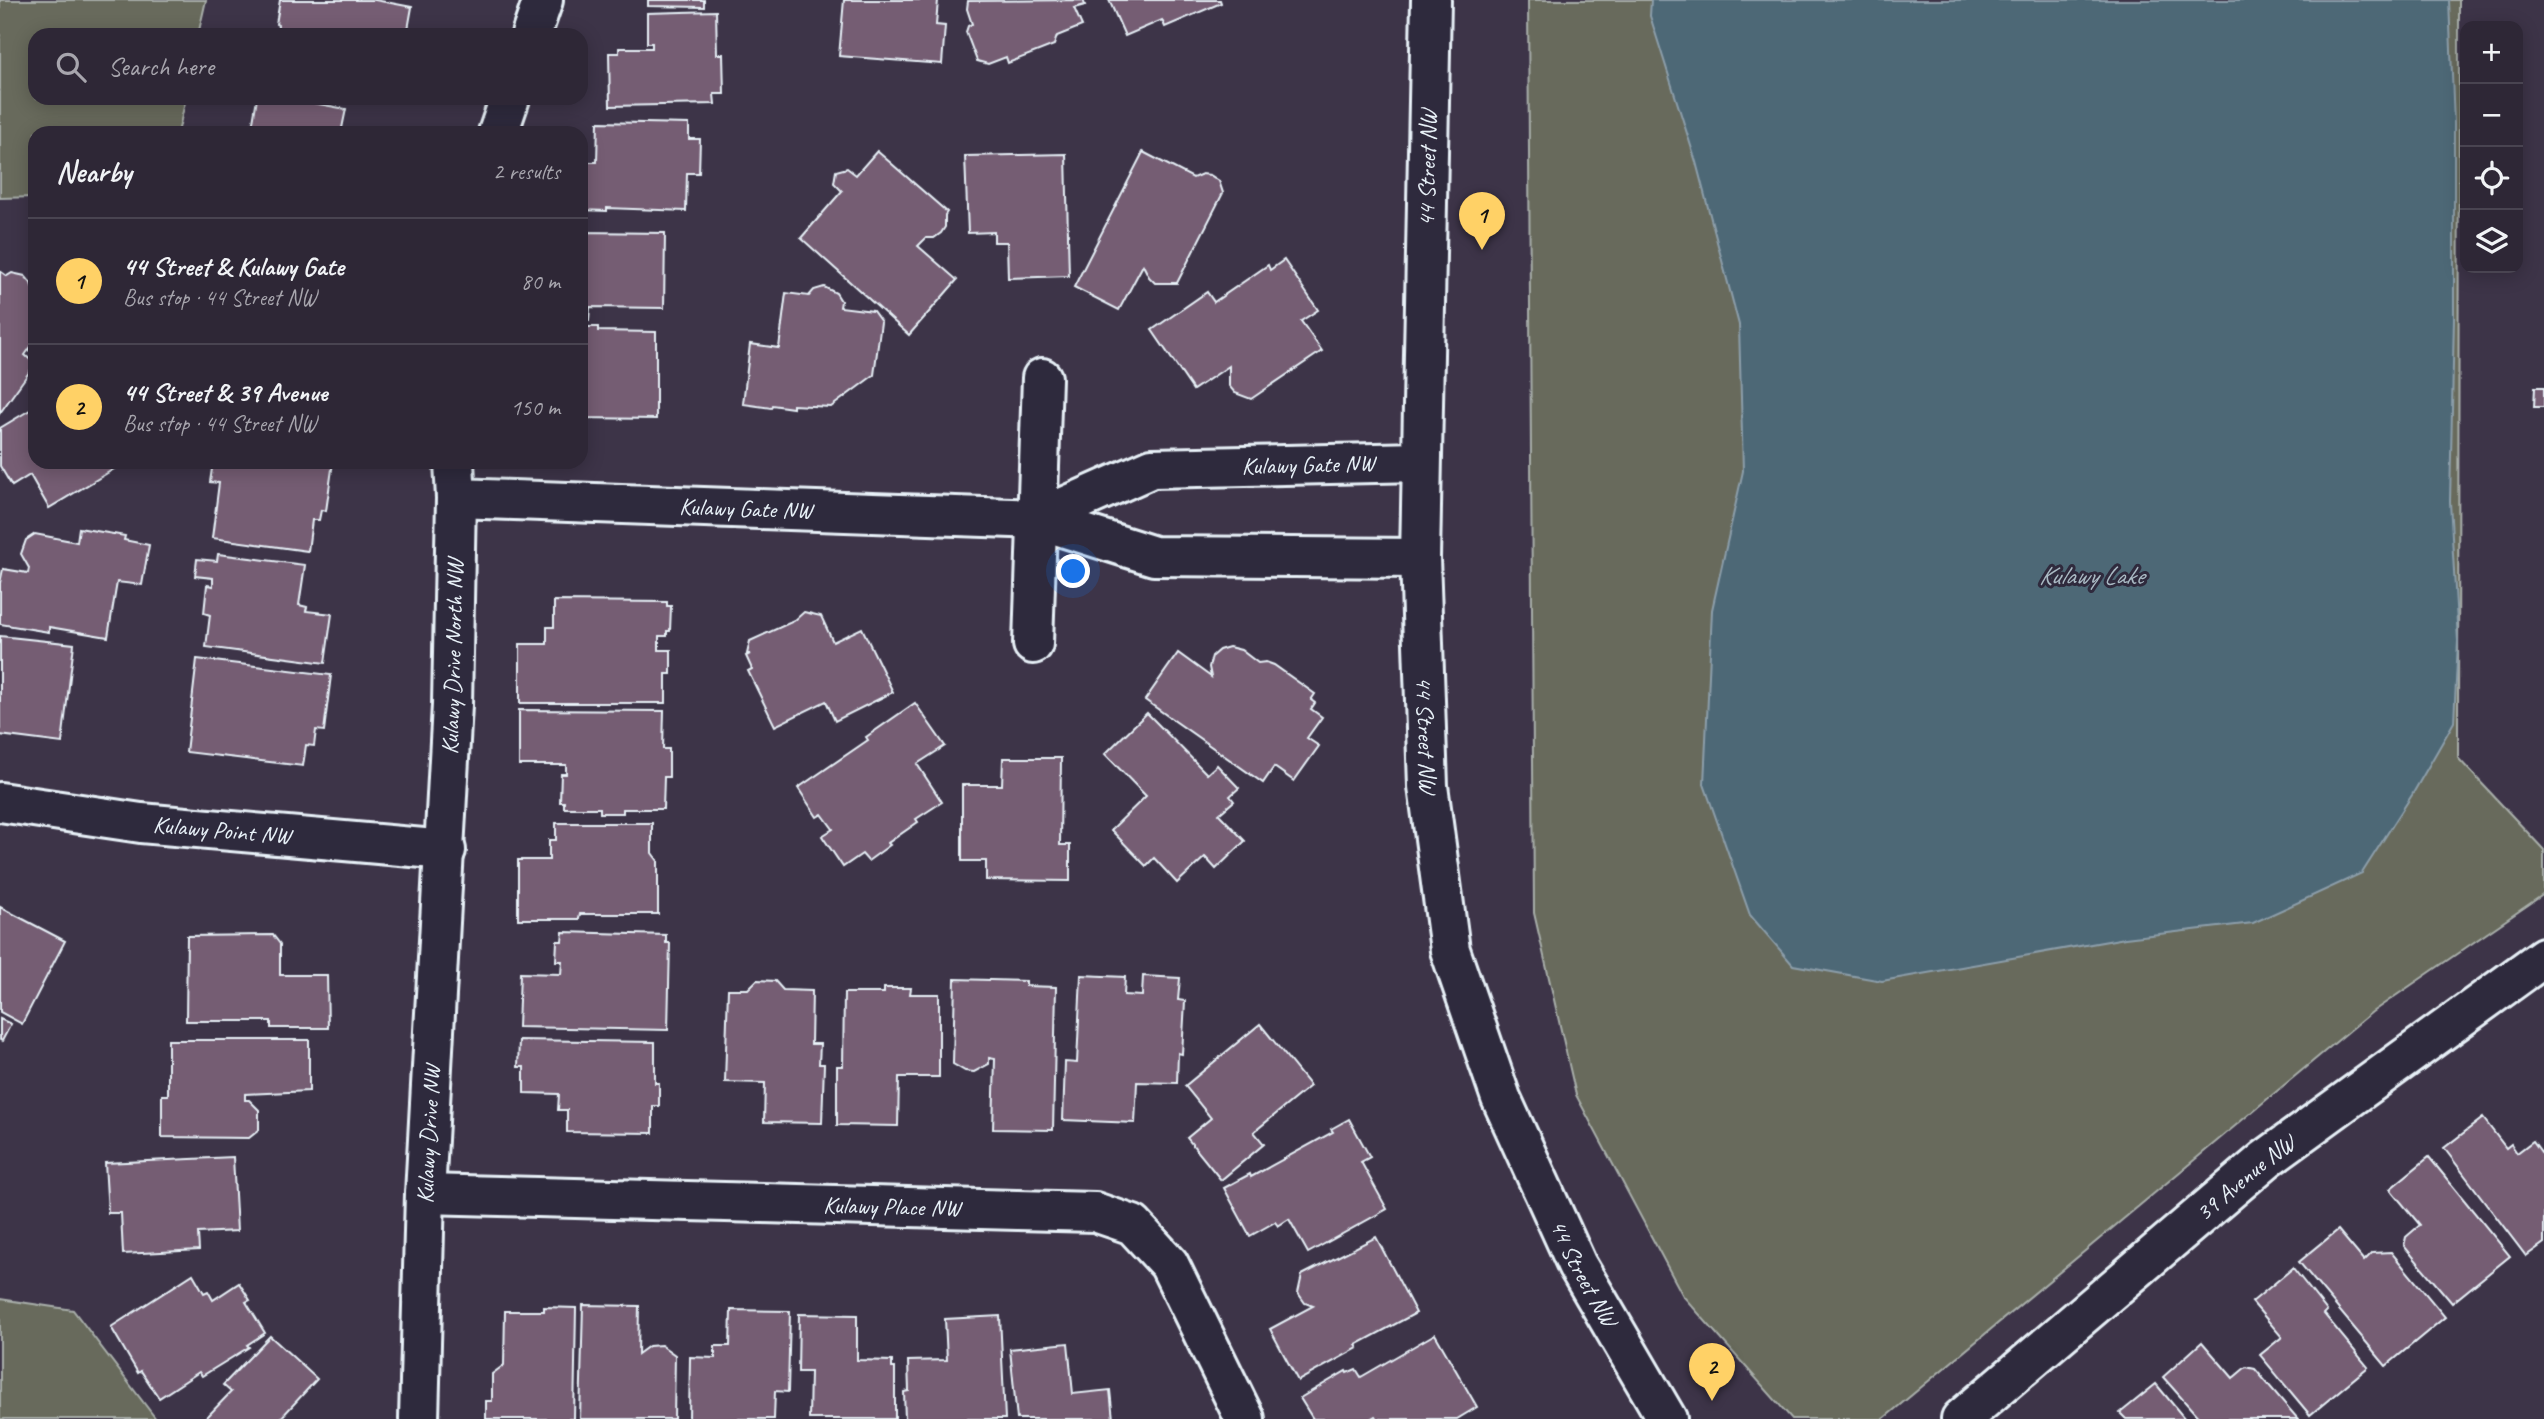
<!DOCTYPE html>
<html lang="en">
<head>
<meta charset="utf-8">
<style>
  :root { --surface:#2e2736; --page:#362f3e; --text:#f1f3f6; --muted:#a7a5ad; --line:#494451; --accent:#ffd166 }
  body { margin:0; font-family:Caveat,sans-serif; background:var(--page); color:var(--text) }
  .controls { position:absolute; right:21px; top:21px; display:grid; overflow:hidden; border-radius:14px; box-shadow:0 4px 18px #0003 }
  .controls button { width:63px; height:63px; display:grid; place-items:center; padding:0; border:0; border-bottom:2px solid var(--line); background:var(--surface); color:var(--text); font:35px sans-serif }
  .you { position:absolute; left:1074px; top:572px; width:24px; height:24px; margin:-18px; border:5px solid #fff; border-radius:50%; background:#1a73e8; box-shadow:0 0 0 10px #1a73e833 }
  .badge { display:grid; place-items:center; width:46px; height:46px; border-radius:50%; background:var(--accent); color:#111; font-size:23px; font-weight:700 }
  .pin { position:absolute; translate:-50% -58px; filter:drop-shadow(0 2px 4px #0008) }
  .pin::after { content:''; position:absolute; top:37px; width:24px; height:21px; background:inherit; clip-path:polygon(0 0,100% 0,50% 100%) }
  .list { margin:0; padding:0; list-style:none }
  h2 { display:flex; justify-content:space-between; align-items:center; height:91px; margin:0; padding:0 28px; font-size:30px }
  h2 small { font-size:23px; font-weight:400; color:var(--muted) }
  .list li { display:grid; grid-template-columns:46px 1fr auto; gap:21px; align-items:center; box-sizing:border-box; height:126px; padding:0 28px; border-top:2px solid var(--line) }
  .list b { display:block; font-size:26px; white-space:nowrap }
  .list p { margin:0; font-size:23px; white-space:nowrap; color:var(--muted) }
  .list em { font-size:23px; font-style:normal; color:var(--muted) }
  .icon { flex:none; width:38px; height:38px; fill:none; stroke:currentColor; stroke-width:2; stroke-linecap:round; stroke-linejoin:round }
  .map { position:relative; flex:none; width:2544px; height:1419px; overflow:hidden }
  .search { position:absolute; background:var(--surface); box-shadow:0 4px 18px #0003; left:28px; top:28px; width:560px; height:77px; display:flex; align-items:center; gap:18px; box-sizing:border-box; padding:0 24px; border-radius:21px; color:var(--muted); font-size:26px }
  .panel { position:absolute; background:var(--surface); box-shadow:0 4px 18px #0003; left:28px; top:126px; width:560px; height:343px; border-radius:21px }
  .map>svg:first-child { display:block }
  .green { fill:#686b5c; stroke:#a8aeaa; stroke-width:2 }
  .water { fill:#4e6776; stroke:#8c9eaa; stroke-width:2 }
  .building { fill:#745d73; stroke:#e8f1f8; stroke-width:2 }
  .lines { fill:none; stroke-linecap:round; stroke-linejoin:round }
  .minor-casing { stroke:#e8f1f8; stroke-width:44 }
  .minor { stroke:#2f2a3d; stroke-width:38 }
  .labels { text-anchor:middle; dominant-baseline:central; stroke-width:6; stroke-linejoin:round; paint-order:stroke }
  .street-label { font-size:24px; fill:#e8f1f8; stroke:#2f2a3d }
  .water-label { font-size:26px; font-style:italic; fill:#aabac4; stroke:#2f2a3d }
</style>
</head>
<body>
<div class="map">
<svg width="2544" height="1419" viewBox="0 0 2544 1419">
  <rect width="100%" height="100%" fill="#3d3448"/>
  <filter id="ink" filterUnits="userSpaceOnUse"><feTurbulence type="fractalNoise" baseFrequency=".0143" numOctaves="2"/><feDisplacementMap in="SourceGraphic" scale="14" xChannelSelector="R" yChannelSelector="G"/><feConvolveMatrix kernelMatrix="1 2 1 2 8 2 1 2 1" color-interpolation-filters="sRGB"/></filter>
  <g filter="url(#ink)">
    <g class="green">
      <path d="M0,0H206L198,35H35V98H186L178,133H35V197L0,198Z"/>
      <path d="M1528,0H2459L2458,758L2544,850V894L2372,1012L1883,1419H1792L1683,1296L1576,1095L1534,913Z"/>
      <path d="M0,1299L73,1310L156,1419H0Z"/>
    </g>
    <path class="water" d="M1651,0H2449L2454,124V317L2450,502L2458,641L2454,722L2412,795L2362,873L2253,923L2125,938L1882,981L1793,965L1750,915L1704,784L1712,610L1743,471L1739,325L1696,162L1650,16Z"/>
    <g class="building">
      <path d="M280,0H375L412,7L407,35H277L278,25L276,24Z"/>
      <path d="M648,0H704V7L648,6Z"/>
      <path d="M844,0H938L936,25L945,26L942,64L839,56Z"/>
      <path d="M1083,0L1085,5L1074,8L1082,26L1057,36L1054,45L1008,63L1006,57L988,64L977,61L966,32L968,26L972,24L967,9L968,1Z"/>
      <path d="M1109,0H1220L1221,3L1165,27L1162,20L1125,36Z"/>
      <path d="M716,11L717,54H723L724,94H714L715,104L610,106L609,53H619V48H652V43H647V13Z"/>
      <path d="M257,98H286L346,109L341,133H251Z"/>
      <path d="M598,122L689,124V139H700L699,173H687L686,211L607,208V211L581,210V162H597Z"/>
      <path d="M877,151L947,212L945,215V227L941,233L934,238H926L918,246L957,280L909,335L801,238L842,191L834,183L836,171L847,168L856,175Z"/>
      <path d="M1143,152L1193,178L1202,174L1210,175L1219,181L1223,193L1177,283H1155L1149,277L1143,265L1119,310L1074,287Z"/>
      <path d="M1066,154L1069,276L1008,278L1007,242H994V232L968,233L965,156Z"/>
      <path d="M581,232L665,233L664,308L590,307L589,321H581Z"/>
      <path d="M1284,260L1318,310L1301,321L1322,351L1251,399L1235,393L1229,386V366L1193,390L1152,330L1207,292L1214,302L1268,265L1270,270Z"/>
      <path d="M0,271L7,276L12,273L25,276L31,283L35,296V341L25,355L35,364L0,413Z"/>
      <path d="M824,287L836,293L841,301L840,307L873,311L881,322L874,375L831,407L793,405V408L772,405L771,408L743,404L750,344L779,348L786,293L809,296L814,290Z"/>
      <path d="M581,327H598V331L656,332V419L581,418Z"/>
      <path d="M2535,387H2544V407H2534Z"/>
      <path d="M35,407V462L124,463L49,508L30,475L12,486L0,466V428Z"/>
      <path d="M213,462H333L326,511L321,510L319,520H312L308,551L212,538L219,483L210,482Z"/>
      <path d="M79,528L125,536L124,540L149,545L142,585L117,582L108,637L49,627V632L0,624V583L3,569L28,573L29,568L21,554L26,540L35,534L77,542Z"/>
      <path d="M218,554L305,565L299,605L307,607L306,611L332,614L325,663L206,647L210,615L204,613L207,585L213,586V578L195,576L197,559L217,561Z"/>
      <path d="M554,601L667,602V606H671L670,631H667V636H659V650H671V674H666V703H520V644H547V627H554Z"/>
      <path d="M804,612L821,616L833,642L862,628L893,692L835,721L826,701L775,726L748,671L752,669L746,656L750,654H747L750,641L794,621Z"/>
      <path d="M0,636L74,644L62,743L0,735Z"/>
      <path d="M1229,647L1241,650L1258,663L1266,662L1274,665L1315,694L1311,700L1315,703L1311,709L1322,717L1307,738L1319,746L1294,781L1274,767L1263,783L1145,700L1178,653L1211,677L1209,667L1212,656L1219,650Z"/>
      <path d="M197,659L331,675L324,731L316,730L314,746L306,745L303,766L186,752Z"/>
      <path d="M915,703L945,746L917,764L942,802L916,819L918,822L888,843L890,845L868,861L862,854L843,867L822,836L833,829L822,814L817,817L798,788L868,740L866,737Z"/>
      <path d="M519,710L664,711L663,749H669V777H664L663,809H623V813H600V808H564V802H560L561,774H566V765H519Z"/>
      <path d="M1147,713L1207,774L1217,765L1239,788L1230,796L1234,801L1219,814L1245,841L1216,869L1205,857L1177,883L1154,858L1146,866L1111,830L1146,796L1105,754Z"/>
      <path d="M1003,758H1061L1060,845H1070V881L986,880V861H962V785H1002Z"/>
      <path d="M556,823H652V853L658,861V914H580L579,919H518V860H549V840H556Z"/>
      <path d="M0,907L65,941L22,1024L0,1012Z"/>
      <path d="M563,932L666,935V943H670L668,1030L518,1027L520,973L561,974L562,961H556L557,941H562Z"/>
      <path d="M273,935L280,944V975H327L328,1028H271V1021H186L187,936Z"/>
      <path d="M1081,975L1125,977L1124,995L1142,996L1143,976L1180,978L1178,1000L1185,1001L1182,1054L1178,1053L1177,1083L1137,1082L1135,1123L1063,1120L1065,1062L1077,1063Z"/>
      <path d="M955,979L1026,981V986L1056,987L1053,1130L993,1129L995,1059L989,1058V1064L974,1072L965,1071L953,1064Z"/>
      <path d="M757,980L775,981L783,990L812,991L811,1044H820L819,1064H824L822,1123L764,1122L765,1083L725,1082L728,989H748Z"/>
      <path d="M884,988H911L910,994H939V1077H899L898,1126L837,1125V1066H843L844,993H884Z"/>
      <path d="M0,1019L11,1024L2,1041L0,1040Z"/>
      <path d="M1260,1024L1310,1086L1254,1132L1264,1144L1221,1180L1187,1138L1211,1118L1185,1086Z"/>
      <path d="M168,1040H309V1091L245,1094V1100H249L259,1110V1130L249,1138L162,1137V1095H168Z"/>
      <path d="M519,1040L655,1042V1083H659V1106H653V1133L567,1132V1110H558L559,1094L524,1093V1067H518Z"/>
      <path d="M2483,1118L2506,1148L2511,1144L2517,1153L2533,1141L2544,1156V1243L2526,1256L2444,1148Z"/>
      <path d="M1349,1119L1370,1157L1361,1162L1387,1209L1308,1253L1289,1219L1278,1226L1275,1222L1250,1236L1224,1188L1250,1174L1251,1177L1333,1132L1331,1129Z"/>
      <path d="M233,1157L237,1231L198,1233L199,1250L123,1254L121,1213H108L105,1163Z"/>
      <path d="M2429,1157L2510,1256L2452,1303L2404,1246L2406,1237L2420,1225L2390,1189Z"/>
      <path d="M2338,1230L2364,1261L2372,1253L2391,1252L2445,1317L2386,1366L2299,1262Z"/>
      <path d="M1376,1237L1416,1313L1356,1345L1358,1348L1298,1381L1270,1329L1313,1306L1305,1303L1298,1293L1302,1275Z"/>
      <path d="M2293,1268L2327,1311L2324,1314L2368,1367L2310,1415L2260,1355L2282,1337L2252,1302Z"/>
      <path d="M193,1274L204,1293L208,1291L213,1300L239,1283L250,1300L246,1302L265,1333L247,1345L249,1347L202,1376L199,1372L159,1398L141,1371L138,1373L111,1327Z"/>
      <path d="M583,1305L639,1306L638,1354L649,1346L661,1345L675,1355L674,1419H580Z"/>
      <path d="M544,1307L576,1308L574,1419H486V1401H492V1374L504,1365L505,1311H544Z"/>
      <path d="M731,1310L790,1311L788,1392L775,1391L774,1419H689L690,1357L715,1358V1346H730Z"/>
      <path d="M799,1314L857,1315V1360L892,1361V1368H895V1419H809L810,1372H798Z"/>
      <path d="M1000,1316L1005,1419H905L904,1392L909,1391L908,1361L947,1360L945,1319Z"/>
      <path d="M1435,1334L1477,1407L1457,1419H1377L1375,1416L1370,1419H1313L1300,1398L1346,1371L1347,1373L1356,1369L1361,1377Z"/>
      <path d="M270,1336L317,1379L280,1419H205L231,1392L223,1385Z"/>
      <path d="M2202,1342L2233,1378L2246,1367L2255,1369L2298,1419H2200L2163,1377Z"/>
      <path d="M1068,1343L1073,1394L1110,1390L1113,1419H1017L1010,1349Z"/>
      <path d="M2156,1384L2185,1419H2126L2120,1413Z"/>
    </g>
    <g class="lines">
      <g class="minor-casing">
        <g id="minor">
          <path id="s1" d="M1431,0L1420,558L1428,786L1450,950L1501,1098L1577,1265L1667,1419"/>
          <path d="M531,35L543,0"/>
          <path d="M498,133L510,98"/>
          <path id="s2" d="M456,498L1037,519L1154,556L1420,558"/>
          <path id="s3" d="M1037,519L1152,468L1421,462"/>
          <path d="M1033,644L1042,378"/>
          <path id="s4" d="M0,802L141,823L446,850"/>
          <path id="s5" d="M425,1194L1095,1212L1133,1225L1169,1264L1245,1419"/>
          <path id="s6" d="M419,1419L425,1194L452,705L456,498L454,462"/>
          <path id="s7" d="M1961,1419L2266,1159L2544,957"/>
        </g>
      </g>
      <use href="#minor" class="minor"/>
    </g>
  </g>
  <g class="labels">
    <g class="street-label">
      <text transform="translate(1427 168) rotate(-89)">44 Street NW</text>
      <text stroke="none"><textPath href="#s3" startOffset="282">Kulawy Gate NW</textPath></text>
      <text stroke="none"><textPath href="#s2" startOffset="290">Kulawy Gate NW</textPath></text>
      <text stroke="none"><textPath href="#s6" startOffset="763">Kulawy Drive North NW</textPath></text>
      <text stroke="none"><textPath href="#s1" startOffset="735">44 Street NW</textPath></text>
      <text stroke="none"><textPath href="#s4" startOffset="224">Kulawy Point NW</textPath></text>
      <text stroke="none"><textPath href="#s6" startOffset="285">Kulawy Drive NW</textPath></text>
      <text stroke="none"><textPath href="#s7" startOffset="373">39 Avenue NW</textPath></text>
      <text stroke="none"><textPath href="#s5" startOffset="467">Kulawy Place NW</textPath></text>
      <text stroke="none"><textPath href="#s1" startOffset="1302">44 Street NW</textPath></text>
    </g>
    <g class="water-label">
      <text x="2091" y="575">Kulawy Lake</text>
    </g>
  </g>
</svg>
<div class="controls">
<button>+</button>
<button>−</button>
<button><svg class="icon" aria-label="locate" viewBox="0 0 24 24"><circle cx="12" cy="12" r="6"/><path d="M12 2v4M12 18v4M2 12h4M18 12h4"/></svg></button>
<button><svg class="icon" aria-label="layers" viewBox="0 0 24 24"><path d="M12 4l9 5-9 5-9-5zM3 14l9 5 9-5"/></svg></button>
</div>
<div class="you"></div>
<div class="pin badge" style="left:1482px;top:250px">1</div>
<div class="pin badge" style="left:1712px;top:1401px">2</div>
<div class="search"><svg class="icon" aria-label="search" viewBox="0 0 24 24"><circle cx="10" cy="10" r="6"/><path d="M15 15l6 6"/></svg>Search here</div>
<section class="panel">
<h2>Nearby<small>2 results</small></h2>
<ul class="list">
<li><span class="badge">1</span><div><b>44 Street &amp; Kulawy Gate</b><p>Bus stop · 44 Street NW</p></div><em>80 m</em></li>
<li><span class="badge">2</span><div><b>44 Street &amp; 39 Avenue</b><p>Bus stop · 44 Street NW</p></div><em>150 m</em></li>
</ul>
</section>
</div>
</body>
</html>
